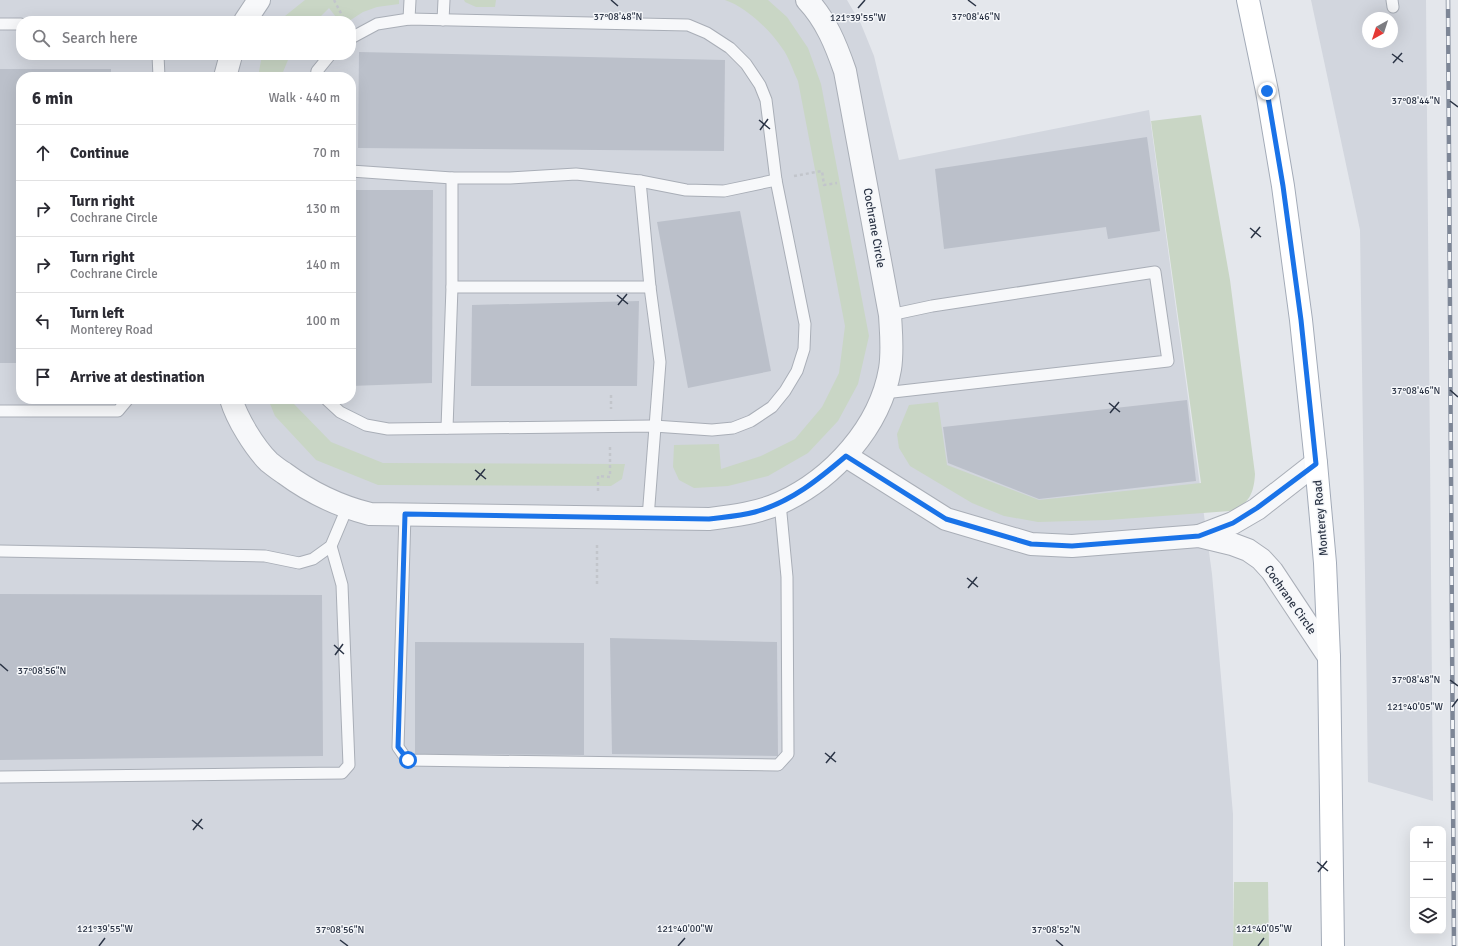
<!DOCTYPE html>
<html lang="en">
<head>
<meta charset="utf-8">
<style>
  :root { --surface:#fff; --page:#f7f7f7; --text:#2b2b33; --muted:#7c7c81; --line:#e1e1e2 }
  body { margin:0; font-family:Signika,sans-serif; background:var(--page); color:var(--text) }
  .controls { position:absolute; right:12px; bottom:12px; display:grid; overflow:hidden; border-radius:8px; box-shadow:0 4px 16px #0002 }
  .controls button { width:36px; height:36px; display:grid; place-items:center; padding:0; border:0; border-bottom:1px solid var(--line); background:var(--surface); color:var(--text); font:20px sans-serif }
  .compass { position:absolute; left:1362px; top:12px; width:36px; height:36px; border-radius:50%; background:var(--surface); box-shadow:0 4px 16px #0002; rotate:219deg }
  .stop { position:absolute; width:12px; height:12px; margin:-9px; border:3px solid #1a73e8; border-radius:50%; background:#fff }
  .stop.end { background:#1a73e8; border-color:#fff; box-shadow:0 1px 4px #0008 }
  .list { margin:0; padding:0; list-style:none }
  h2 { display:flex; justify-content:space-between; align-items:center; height:52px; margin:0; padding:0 16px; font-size:17px }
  h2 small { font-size:13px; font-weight:400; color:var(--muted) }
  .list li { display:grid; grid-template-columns:26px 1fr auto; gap:12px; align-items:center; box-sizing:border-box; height:56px; padding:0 16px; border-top:1px solid var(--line) }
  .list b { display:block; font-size:15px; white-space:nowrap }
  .list p { margin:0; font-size:13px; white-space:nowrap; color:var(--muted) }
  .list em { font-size:13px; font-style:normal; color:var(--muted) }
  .icon { flex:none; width:22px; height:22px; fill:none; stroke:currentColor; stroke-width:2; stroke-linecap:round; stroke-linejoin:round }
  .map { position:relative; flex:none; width:1458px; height:946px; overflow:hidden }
  .search { position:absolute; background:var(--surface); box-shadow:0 4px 16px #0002; left:16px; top:16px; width:340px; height:44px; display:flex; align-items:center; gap:10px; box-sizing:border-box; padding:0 14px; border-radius:16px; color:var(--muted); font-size:15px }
  .panel { position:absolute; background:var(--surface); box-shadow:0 4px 16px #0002; left:16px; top:72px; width:340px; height:332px; border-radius:16px }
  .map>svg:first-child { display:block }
  .built { fill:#d2d6de; fill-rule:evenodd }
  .green { fill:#c9d6c5 }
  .building { fill:#bbc0ca }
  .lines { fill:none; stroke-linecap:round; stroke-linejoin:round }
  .service-casing { stroke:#a9aeb7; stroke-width:13 }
  .minor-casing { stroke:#a9aeb7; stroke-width:24 }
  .primary-casing { stroke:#a3abb8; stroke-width:24 }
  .path { stroke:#c2c5cb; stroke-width:2.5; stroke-dasharray:3 3; stroke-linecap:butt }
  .service { stroke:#f7f8fa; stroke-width:11 }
  .minor { stroke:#f7f8fa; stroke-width:22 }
  .primary { stroke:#fff; stroke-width:22 }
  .rail-casing { stroke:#7d8696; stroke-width:4.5 }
  .rail { stroke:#f4f6f9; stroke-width:3; stroke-dasharray:9; stroke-linecap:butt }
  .route { stroke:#1a73e8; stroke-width:5 }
  .ticks { fill:none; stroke:#2b3445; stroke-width:1.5 }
  .labels { text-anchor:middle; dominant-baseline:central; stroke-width:3; stroke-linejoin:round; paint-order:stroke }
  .street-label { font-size:12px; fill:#2b3445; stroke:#f4f6f9 }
  .ticks-label { font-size:10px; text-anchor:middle; fill:#2b3445; stroke:#f4f6f9; stroke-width:3; stroke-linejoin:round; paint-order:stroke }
</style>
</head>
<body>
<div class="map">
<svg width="1458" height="946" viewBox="0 0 1458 946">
  <rect width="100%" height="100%" fill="#e4e7ec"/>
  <g class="built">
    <path d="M0,0H847L861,24L874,56L899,160L1149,110L1212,574L1233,814V946H0ZM21,21H351V55H21ZM21,77H351V399H21Z"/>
    <path d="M1311,0H1426L1433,801L1368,782L1360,230ZM1368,18H1392V42H1368Z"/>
  </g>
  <g class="green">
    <path d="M305,0H399V4L377,7L363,12L349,21H339L329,8L316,21H282L285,16Z"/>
    <path d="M464,0H496L495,7H476L465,2Z"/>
    <path d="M725,0H768L787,17L808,48L821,84L869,336L858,384L838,421L808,453L768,476L728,486L694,488L679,480L673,467L674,445L719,444L721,469L761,456L795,439L822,407L839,373L845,326L798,81C793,71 789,57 782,48C770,30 746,7 725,0Z"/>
    <path d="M262,55H290L281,77H258Z"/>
    <path d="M1201,115L1230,280L1255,474C1254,493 1249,505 1230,511L1108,520L1038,522L1004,516L972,503L910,466L899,448L897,434L909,405L938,402L947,465L1039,500L1201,483L1151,121Z"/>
    <path d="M268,399H292L294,404L331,442L383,463L625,464L622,479L611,486L378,485L316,460L275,416Z"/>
    <path d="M1234,882H1268L1269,946H1233Z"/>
  </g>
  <g class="building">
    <path d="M359,52L725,60L724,151L358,148Z"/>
    <path d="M0,69H111V77H21V363H0Z"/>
    <path d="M1147,137L1160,231L1108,239L1106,227L944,249L935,169Z"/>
    <path d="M351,190H433L432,383L351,386Z"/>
    <path d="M740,211L771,371L688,388L657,222Z"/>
    <path d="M639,301L637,386H471L472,305Z"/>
    <path d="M1187,400L1196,481L1039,499L948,463L943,427Z"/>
    <path d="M0,594L322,595L323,756L0,760Z"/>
    <path d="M610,638L777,642L778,756L612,754Z"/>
    <path d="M415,642L584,643V755L415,754Z"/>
  </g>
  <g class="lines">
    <g class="service-casing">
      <g id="service">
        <path d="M1392,0L1393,7"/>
        <path d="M409,19L410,0"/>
        <path d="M443,20L444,0"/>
        <path d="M0,24H21"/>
        <path d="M158,55L159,77"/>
        <path d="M316,77L317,71L330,55"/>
        <path d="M351,171L452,178H510L576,174L640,181L686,190L724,191L776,180"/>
        <path d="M640,181L650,287L660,362L648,518"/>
        <path d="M452,287H650"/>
        <path d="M884,393L1168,361L1155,272L932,306L890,315"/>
        <path d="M326,399L340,412L366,425L388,429L654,426L712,430L733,428L751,421L772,407L785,391L797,371L804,349L805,324L776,180L766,100L760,85L746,64L730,48L707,33L688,25L409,19L377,24L351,38"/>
        <path d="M0,411H118L128,399"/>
        <path d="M447,428L452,287V178"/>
        <path d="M405,514L398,747L407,760L778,765L788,754L787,577L780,503"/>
        <path d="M0,551L265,556L299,563L313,559L331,546L347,508"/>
        <path d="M0,777L342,773L349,765L342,585L331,546"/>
      </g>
    </g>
    <g class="minor-casing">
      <g id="minor">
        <path d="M245,21L259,0"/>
        <path d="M225,77L231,55"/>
        <path d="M231,399C237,419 254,447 269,462C274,466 279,470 284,473C311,493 338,506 370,514L709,519C733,516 758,513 780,503C833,479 880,427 890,369C893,351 891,333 890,315L845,71C836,45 826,20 807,0"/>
        <path d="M846,456L946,519L1031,544L1072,546L1199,536L1232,544L1248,550L1261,559L1272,571L1329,657"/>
        <path d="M1199,536L1233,523L1257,509L1316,463"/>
      </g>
    </g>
    <g class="primary-casing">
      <path id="primary" d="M1248,0L1267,91L1283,186L1301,320L1316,463L1325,563L1329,657L1333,946"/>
    </g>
    <g class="path">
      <path d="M334,0L345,21"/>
      <path d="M794,176L822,171L824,185L837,183"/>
      <path d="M611,395V409"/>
      <path d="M598,491V476L610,477V447"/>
      <path d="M597,545V587"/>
    </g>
    <use href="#service" class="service"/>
    <use href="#minor" class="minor"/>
    <use href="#primary" class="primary"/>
    <g class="rail-casing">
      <path id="rail" d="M1448,0L1454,946"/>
    </g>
    <use href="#rail" class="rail"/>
  </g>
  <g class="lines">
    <path class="route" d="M408,760L398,747L405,514L709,519C725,517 740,516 755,512C791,502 819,479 846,456L946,519L1031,544L1072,546L1199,536L1233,523L1257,508L1316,464L1301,320L1283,186L1267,91"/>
  </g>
  <path class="ticks" d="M611,0L618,6M968,0L976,6M858,8L865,0M1392,54L1403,62M1393,63L1402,53M1450,101L1458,107M759,120L770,129M760,130L768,119M1250,228L1261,237M1251,238L1260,227M617,295L628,304M618,305L627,294M1450,390L1458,397M1109,403L1120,412M1110,413L1119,402M475,470L486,479M476,480L485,469M967,578L978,587M968,588L977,577M334,645L344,654M335,655L343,644M0,664L8,671M1450,680L1458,686M1452,707L1458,699M825,753L836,762M826,763L835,752M192,820L203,829M193,830L202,819M1317,862L1328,871M1318,872L1327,861M340,940L348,946M1056,940L1063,946M99,946L105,938M678,946L685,938M1258,946L1264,938"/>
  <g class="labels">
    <g class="street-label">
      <text transform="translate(874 228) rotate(80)">Cochrane Circle</text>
      <text transform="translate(1321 518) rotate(-95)">Monterey Road</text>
      <text transform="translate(1290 600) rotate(55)">Cochrane Circle</text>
    </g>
  </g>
  <g class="ticks-label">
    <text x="618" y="20">37°08'48"N</text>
    <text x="976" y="20">37°08'46"N</text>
    <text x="858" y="21">121°39'55"W</text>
    <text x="1416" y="104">37°08'44"N</text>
    <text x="1416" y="394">37°08'46"N</text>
    <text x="42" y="674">37°08'56"N</text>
    <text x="1416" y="683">37°08'48"N</text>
    <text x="1415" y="710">121°40'05"W</text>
    <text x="105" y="932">121°39'55"W</text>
    <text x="685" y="932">121°40'00"W</text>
    <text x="1264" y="932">121°40'05"W</text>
    <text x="340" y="933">37°08'56"N</text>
    <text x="1056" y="933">37°08'52"N</text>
  </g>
</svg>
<div class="controls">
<button>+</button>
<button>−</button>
<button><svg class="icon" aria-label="layers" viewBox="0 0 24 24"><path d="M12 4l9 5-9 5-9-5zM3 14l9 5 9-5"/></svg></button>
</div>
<svg class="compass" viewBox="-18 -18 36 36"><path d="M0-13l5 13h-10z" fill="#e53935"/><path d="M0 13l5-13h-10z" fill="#7c7c81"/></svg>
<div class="stop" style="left:408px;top:760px"></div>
<div class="stop end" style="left:1267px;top:91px"></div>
<div class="search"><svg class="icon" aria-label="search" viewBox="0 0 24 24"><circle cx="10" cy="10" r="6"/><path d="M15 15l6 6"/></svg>Search here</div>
<section class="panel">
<h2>6 min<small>Walk · 440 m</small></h2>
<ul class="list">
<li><svg class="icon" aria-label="ahead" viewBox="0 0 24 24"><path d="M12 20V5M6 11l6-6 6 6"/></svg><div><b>Continue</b></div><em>70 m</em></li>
<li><svg class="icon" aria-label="right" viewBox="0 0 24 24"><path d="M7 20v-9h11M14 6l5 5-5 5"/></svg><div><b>Turn right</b><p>Cochrane Circle</p></div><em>130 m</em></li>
<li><svg class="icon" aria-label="right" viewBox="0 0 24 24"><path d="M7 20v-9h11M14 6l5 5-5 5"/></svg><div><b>Turn right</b><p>Cochrane Circle</p></div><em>140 m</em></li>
<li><svg class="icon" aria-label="left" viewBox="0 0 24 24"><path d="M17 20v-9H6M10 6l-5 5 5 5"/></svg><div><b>Turn left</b><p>Monterey Road</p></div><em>100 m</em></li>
<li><svg class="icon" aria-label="arrive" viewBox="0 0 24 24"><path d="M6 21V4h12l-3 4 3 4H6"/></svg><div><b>Arrive at destination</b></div></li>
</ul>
</section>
</div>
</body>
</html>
